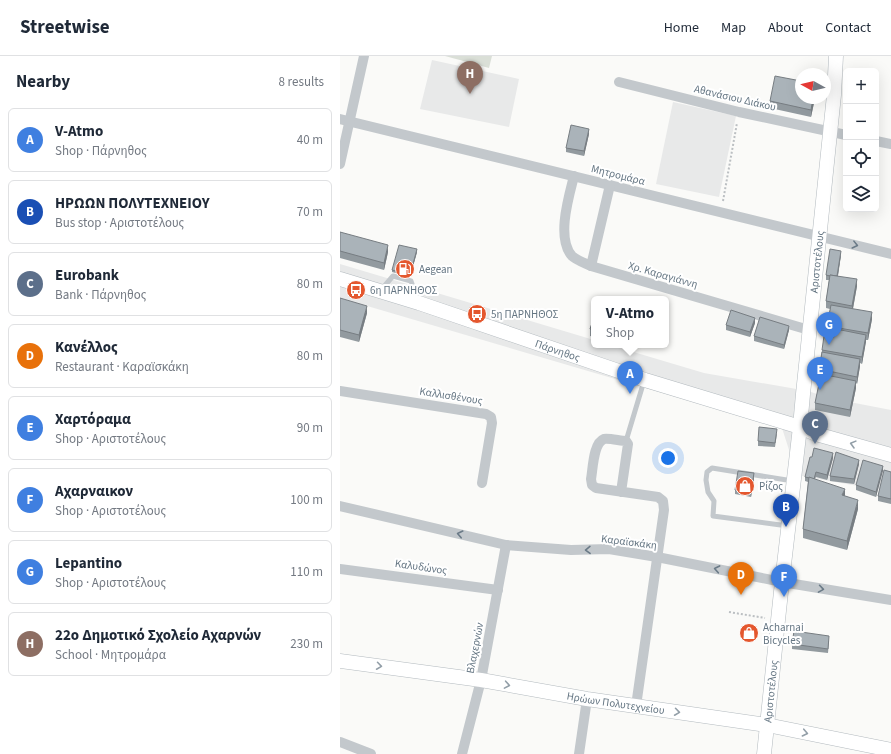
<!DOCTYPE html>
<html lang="en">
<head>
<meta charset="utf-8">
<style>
  :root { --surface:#fff; --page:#f2f2f3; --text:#1f2937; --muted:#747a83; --line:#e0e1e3; --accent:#db2777 }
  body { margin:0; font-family:"Source Sans 3",sans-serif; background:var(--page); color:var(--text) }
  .controls { position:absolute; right:12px; top:12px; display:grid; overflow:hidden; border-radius:6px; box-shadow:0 4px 16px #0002 }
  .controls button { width:36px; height:36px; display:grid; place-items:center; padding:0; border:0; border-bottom:1px solid var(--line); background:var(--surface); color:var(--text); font:20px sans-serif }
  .compass { position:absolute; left:455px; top:12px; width:36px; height:36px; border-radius:50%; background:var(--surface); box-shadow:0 4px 16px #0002; rotate:278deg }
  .you { position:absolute; left:328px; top:402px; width:14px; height:14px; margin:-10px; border:3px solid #fff; border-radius:50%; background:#1a73e8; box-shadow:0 0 0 6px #1a73e833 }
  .badge { display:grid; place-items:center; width:26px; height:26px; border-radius:50%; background:var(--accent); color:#fff; font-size:13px; font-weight:700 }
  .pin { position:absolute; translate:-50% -33px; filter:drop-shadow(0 1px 2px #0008) }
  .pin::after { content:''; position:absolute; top:21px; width:14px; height:12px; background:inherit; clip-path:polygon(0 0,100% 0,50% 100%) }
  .popup { position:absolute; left:251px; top:240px; width:78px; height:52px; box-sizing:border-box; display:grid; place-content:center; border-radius:6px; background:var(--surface); filter:drop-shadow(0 1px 3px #0005); font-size:13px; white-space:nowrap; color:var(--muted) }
  .popup b { font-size:15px; color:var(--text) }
  .popup::after { content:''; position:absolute; left:50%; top:100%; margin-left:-8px; border:8px solid transparent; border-top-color:var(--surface) }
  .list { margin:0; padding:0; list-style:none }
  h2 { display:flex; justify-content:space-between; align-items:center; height:52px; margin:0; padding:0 16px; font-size:17px }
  h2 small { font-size:13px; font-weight:400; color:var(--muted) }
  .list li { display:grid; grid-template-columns:26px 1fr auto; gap:12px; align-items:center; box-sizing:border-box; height:64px; margin:0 8px 8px; padding:0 8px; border:1px solid var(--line); border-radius:6px }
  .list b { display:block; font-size:15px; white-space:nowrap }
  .list p { margin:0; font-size:13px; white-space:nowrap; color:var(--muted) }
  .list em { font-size:13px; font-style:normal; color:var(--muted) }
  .icon { flex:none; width:22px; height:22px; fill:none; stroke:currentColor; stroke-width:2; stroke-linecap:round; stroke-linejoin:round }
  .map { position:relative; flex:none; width:551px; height:698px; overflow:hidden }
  header { display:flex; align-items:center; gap:24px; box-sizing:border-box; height:56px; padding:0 20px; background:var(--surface); border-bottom:1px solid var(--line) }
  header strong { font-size:19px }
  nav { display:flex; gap:22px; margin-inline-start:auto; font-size:14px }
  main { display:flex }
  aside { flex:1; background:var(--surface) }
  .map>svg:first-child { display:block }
  .built { fill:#e8e9e9 }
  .green { fill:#dadfd7 }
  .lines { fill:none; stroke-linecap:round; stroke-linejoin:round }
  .secondary-casing { stroke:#b3babf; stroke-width:15 }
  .path { stroke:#bbbfc2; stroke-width:2; stroke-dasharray:2 2; stroke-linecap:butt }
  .lane { stroke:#c3c8cc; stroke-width:5 }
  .street { stroke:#c3c8cc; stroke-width:10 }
  .secondary { stroke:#fff; stroke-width:14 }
  .wall { fill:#929a9f }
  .shaded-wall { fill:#777d82 }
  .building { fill:#aab3b9; stroke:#777d82 }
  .oneway { stroke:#6a7a87 }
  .oneway2 { stroke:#939fa8 }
  .labels { text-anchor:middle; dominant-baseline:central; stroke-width:4; stroke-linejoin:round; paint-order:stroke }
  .street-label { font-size:11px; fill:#657683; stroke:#fff }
  .poi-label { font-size:11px; fill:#657683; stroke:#fff; text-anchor:start }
</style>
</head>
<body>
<header>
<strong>Streetwise</strong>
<nav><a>Home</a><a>Map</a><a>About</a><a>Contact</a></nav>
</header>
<main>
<aside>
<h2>Nearby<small>8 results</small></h2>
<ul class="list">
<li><span class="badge" style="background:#3f7fe0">A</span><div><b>V-Atmo</b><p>Shop · Πάρνηθος</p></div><em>40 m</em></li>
<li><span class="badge" style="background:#1a4fb4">B</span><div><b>ΗΡΩΩΝ ΠΟΛΥΤΕΧΝΕΙΟΥ</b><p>Bus stop · Αριστοτέλους</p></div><em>70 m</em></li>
<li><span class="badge" style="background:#5c6f8a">C</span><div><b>Eurobank</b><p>Bank · Πάρνηθος</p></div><em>80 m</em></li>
<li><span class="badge" style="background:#e8710a">D</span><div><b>Κανέλλος</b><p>Restaurant · Καραϊσκάκη</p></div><em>80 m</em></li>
<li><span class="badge" style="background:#3f7fe0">E</span><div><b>Χαρτόραμα</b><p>Shop · Αριστοτέλους</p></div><em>90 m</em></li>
<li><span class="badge" style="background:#3f7fe0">F</span><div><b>Αχαρναικον</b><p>Shop · Αριστοτέλους</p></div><em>100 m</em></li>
<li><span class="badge" style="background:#3f7fe0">G</span><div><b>Lepantino</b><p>Shop · Αριστοτέλους</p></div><em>110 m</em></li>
<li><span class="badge" style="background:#8d6e63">H</span><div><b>22ο Δημοτικό Σχολείο Αχαρνών</b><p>School · Μητρομάρα</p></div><em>230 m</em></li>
</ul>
</aside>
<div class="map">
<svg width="551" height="698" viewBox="0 0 551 698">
  <rect width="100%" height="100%" fill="#fafaf8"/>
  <g class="built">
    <path d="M92,4L179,23L169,71L80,53Z"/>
    <path d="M333,46L396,60L379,141L316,128Z"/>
    <path d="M0,208L254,284V289H270L364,317L468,335L489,342L551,354V436L457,419L442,372L0,242Z"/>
  </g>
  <path class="green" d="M105,0H152L149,12Z"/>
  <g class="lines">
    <g class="secondary-casing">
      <g id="secondary">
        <path id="s1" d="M0,223L79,247L305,324L460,371L476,378L551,399"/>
        <path id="s2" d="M0,605L141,624L247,643L427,669L551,694"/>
        <path id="s3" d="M424,698L442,526L460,371L463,338L494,39L496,0"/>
      </g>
    </g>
    <g class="path">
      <path d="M383,145L397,67"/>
      <path d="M389,556L425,562"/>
    </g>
    <g class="lane">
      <path d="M41,234L53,220L71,225L78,245"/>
      <path d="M286,385L304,325"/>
      <path d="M448,470L373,460L374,445L368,436L366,424L367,416L372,412L453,425"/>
    </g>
    <g class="street">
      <path d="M279,26L399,56L506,79"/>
      <path d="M0,63L551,198"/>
      <path d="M536,85L551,88"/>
      <path d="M0,108L24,0"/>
      <path d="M234,120C229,140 216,182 232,200C236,204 245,207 251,210"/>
      <path d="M270,129L251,210L469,274"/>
      <path d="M0,335L146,358L151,361L152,367L142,427"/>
      <path d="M281,436L288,388L286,385C281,385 269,382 264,383C253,387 253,413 251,423L252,429L256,432L318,441L323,445L324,454L296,650"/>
      <path d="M0,450L166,489L231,494L269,493L317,501L442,526L551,544"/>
      <path d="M0,513L158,534"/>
      <path d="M0,686L31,698"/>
      <path d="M122,698L141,624L166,489"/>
      <path d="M239,698L247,643"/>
    </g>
    <use href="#secondary" class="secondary"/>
  </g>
  <g class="wall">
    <path d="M461,42H475L471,61L430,52V45Z"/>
    <path d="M249,78L244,100L226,96V92Z"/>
    <path d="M0,176L48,196L44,214L0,202Z"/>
    <path d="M77,196L70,221L52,216V214Z"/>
    <path d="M501,199L498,220L517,230L513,253L532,263L528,284H526L522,308L520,307V310L517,328L516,327V332L510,361L475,354V347L481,320H479V313L482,294L494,281L495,278L487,277V270L490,253L486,252V245L489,224H486V219Z"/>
    <path d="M0,242L27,257L19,286L0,281Z"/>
    <path d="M254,261V281L250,280V273Z"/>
    <path d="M415,267L410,281L386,274V269Z"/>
    <path d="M449,274L444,293L414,285V280Z"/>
    <path d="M280,289H296L294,293Z"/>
    <path d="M437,378L435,391L418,390V385Z"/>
    <path d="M493,402L487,424L476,421L475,423L505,440L518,453L507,494L463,482V473L468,426L465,425V421Z"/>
    <path d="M519,408L514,428L490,425V420Z"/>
    <path d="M543,410L536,441L516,434V429Z"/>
    <path d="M551,416V448L538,445V440Z"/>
    <path d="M414,422L411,441L395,438V434Z"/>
    <path d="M489,585L488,597L452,593V588Z"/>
  </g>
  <g class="shaded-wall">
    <path d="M473,42H475L471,61V54Z"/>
    <path d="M249,73V78L244,100V95Z"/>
    <path d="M48,189V196L44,214V207Z"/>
    <path d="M77,193V196L70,221V219Z"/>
    <path d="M501,195V199L497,225V221Z"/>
    <path d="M517,223V230L512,257V250Z"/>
    <path d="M27,250V257L19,286V279Z"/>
    <path d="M532,256V263L528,284V277Z"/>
    <path d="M415,262V267L410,281V276Z"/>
    <path d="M449,270V274L444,293V289Z"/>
    <path d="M526,279V286L522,308V301Z"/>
    <path d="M520,303V310L517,328V321Z"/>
    <path d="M516,325V332L510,361V354Z"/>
    <path d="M493,397V402L487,424V419Z"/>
    <path d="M519,404V408L514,428V423Z"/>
    <path d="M543,410V415L536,441V436Z"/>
    <path d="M414,417V422L411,441V436Z"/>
    <path d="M505,433V442L502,439Z"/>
    <path d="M518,444V453L507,494V485Z"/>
  </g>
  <g class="building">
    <path d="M435,20L461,25V42H473L471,54L430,45Z"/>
    <path d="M231,69L249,73L244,95L226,92Z"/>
    <path d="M0,176L48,189L44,207L0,195Z"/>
    <path d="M59,189L77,193L70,219L52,214Z"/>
    <path d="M490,193L501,195L497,220L490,219V220L486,219Z"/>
    <path d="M490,219L517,223L512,250L486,245Z"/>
    <path d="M0,242L27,250L19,279L0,274Z"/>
    <path d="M491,249L532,256L528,277L487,270Z"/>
    <path d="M391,254L415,262L410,276L386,269Z"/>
    <path d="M254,261V274L250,273Z"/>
    <path d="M420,261L449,270L444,289L414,280Z"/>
    <path d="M496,273L526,279L522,301L482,294L484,280L494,281Z"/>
    <path d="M482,296L520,303L517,321L479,313Z"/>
    <path d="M481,318L516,325L510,354L475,347Z"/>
    <path d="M419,371L437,373L435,387L418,385Z"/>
    <path d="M474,392L493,397L487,419L476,416L474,423L465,421L470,401H472Z"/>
    <path d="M496,396L519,404L514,423L490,420Z"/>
    <path d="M523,404L543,410L536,436L516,429Z"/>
    <path d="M544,414L551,416V443L538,440Z"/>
    <path d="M398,415L414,417L411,436L395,434Z"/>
    <path d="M469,421L505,433L502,439L518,444L507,485L463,473Z"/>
    <path d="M454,575L489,580L488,593L452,588Z"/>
  </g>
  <defs><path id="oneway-chevron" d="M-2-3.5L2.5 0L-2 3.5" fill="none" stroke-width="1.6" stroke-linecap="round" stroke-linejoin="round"/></defs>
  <g class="oneway">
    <use href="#oneway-chevron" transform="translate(515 189) rotate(14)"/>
    <use href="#oneway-chevron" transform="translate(120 478) rotate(-167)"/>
    <use href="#oneway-chevron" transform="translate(248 494) rotate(179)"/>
    <use href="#oneway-chevron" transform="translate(377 513) rotate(-169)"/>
    <use href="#oneway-chevron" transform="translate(481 533) rotate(9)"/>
  </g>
  <g class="oneway2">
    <use href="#oneway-chevron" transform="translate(513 388) rotate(-165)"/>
    <use href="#oneway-chevron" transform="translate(39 610) rotate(8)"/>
    <use href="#oneway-chevron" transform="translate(167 629) rotate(10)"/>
    <use href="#oneway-chevron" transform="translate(337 656) rotate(8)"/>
    <use href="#oneway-chevron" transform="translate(465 677) rotate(12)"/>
  </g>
  <defs>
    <g id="fuel-disc" transform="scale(1)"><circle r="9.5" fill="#e4572e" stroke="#fff"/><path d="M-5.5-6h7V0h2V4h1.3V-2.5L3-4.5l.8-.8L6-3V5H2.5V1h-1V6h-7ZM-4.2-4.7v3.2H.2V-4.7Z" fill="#fff"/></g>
    <g id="bus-disc" transform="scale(1)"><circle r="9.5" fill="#e4572e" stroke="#fff"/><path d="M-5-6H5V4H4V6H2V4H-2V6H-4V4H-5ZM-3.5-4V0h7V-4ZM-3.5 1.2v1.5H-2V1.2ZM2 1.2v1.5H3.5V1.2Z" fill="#fff"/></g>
    <g id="shop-disc" transform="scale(1)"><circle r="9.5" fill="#e4572e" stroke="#fff"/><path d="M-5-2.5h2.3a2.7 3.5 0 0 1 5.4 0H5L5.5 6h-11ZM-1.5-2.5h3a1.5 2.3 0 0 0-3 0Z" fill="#fff"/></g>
  </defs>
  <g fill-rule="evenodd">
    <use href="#fuel-disc" x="65" y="213"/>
    <use href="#bus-disc" x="16" y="234"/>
    <use href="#bus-disc" x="137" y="258"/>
    <use href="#shop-disc" x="405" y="430"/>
    <use href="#shop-disc" x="409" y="577"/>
  </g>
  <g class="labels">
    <g class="street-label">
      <text transform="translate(395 42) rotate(13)">Αθανάσιου Διάκου</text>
      <text transform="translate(278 119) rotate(14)">Μητρομάρα</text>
      <text stroke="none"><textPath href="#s3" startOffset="495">Αριστοτέλους</textPath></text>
      <text transform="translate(323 219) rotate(16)">Χρ. Καραγιάννη</text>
      <text stroke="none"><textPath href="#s1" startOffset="229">Πάρνηθος</textPath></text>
      <text transform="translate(111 340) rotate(9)">Καλλισθένους</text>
      <text transform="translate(289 486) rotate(7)">Καραϊσκάκη</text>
      <text transform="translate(81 511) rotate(8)">Καλυδώνος</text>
      <text transform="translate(135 592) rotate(-79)">Βλαχερνών</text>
      <text stroke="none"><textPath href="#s3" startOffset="63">Αριστοτέλους</textPath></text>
      <text stroke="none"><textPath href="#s2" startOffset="279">Ηρώων Πολυτεχνείου</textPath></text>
    </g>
    <g class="poi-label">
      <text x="79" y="213">Aegean</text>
      <text x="30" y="234">6η ΠΑΡΝΗΘΟΣ</text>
      <text x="151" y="258">5η ΠΑΡΝΗΘΟΣ</text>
      <text x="419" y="430">Ρίζος</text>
      <text x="423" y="571">Acharnai<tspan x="423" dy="13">Bicycles</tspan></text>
    </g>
  </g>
</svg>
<div class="controls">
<button>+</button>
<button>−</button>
<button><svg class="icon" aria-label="locate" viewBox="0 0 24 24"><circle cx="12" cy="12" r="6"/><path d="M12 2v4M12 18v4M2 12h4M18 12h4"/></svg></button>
<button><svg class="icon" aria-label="layers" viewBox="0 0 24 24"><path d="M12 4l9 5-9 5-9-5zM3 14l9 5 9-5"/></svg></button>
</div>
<svg class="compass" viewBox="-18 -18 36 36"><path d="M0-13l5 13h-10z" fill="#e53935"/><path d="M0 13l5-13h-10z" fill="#747a83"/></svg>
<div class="you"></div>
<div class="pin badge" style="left:290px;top:338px;background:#3f7fe0">A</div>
<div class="popup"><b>V-Atmo</b>Shop</div>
<div class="pin badge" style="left:446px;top:471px;background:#1a4fb4">B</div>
<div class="pin badge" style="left:475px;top:388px;background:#5c6f8a">C</div>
<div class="pin badge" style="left:401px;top:539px;background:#e8710a">D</div>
<div class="pin badge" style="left:480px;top:334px;background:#3f7fe0">E</div>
<div class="pin badge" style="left:444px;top:541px;background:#3f7fe0">F</div>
<div class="pin badge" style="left:489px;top:289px;background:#3f7fe0">G</div>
<div class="pin badge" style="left:130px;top:38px;background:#8d6e63">H</div>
</div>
</main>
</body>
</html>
